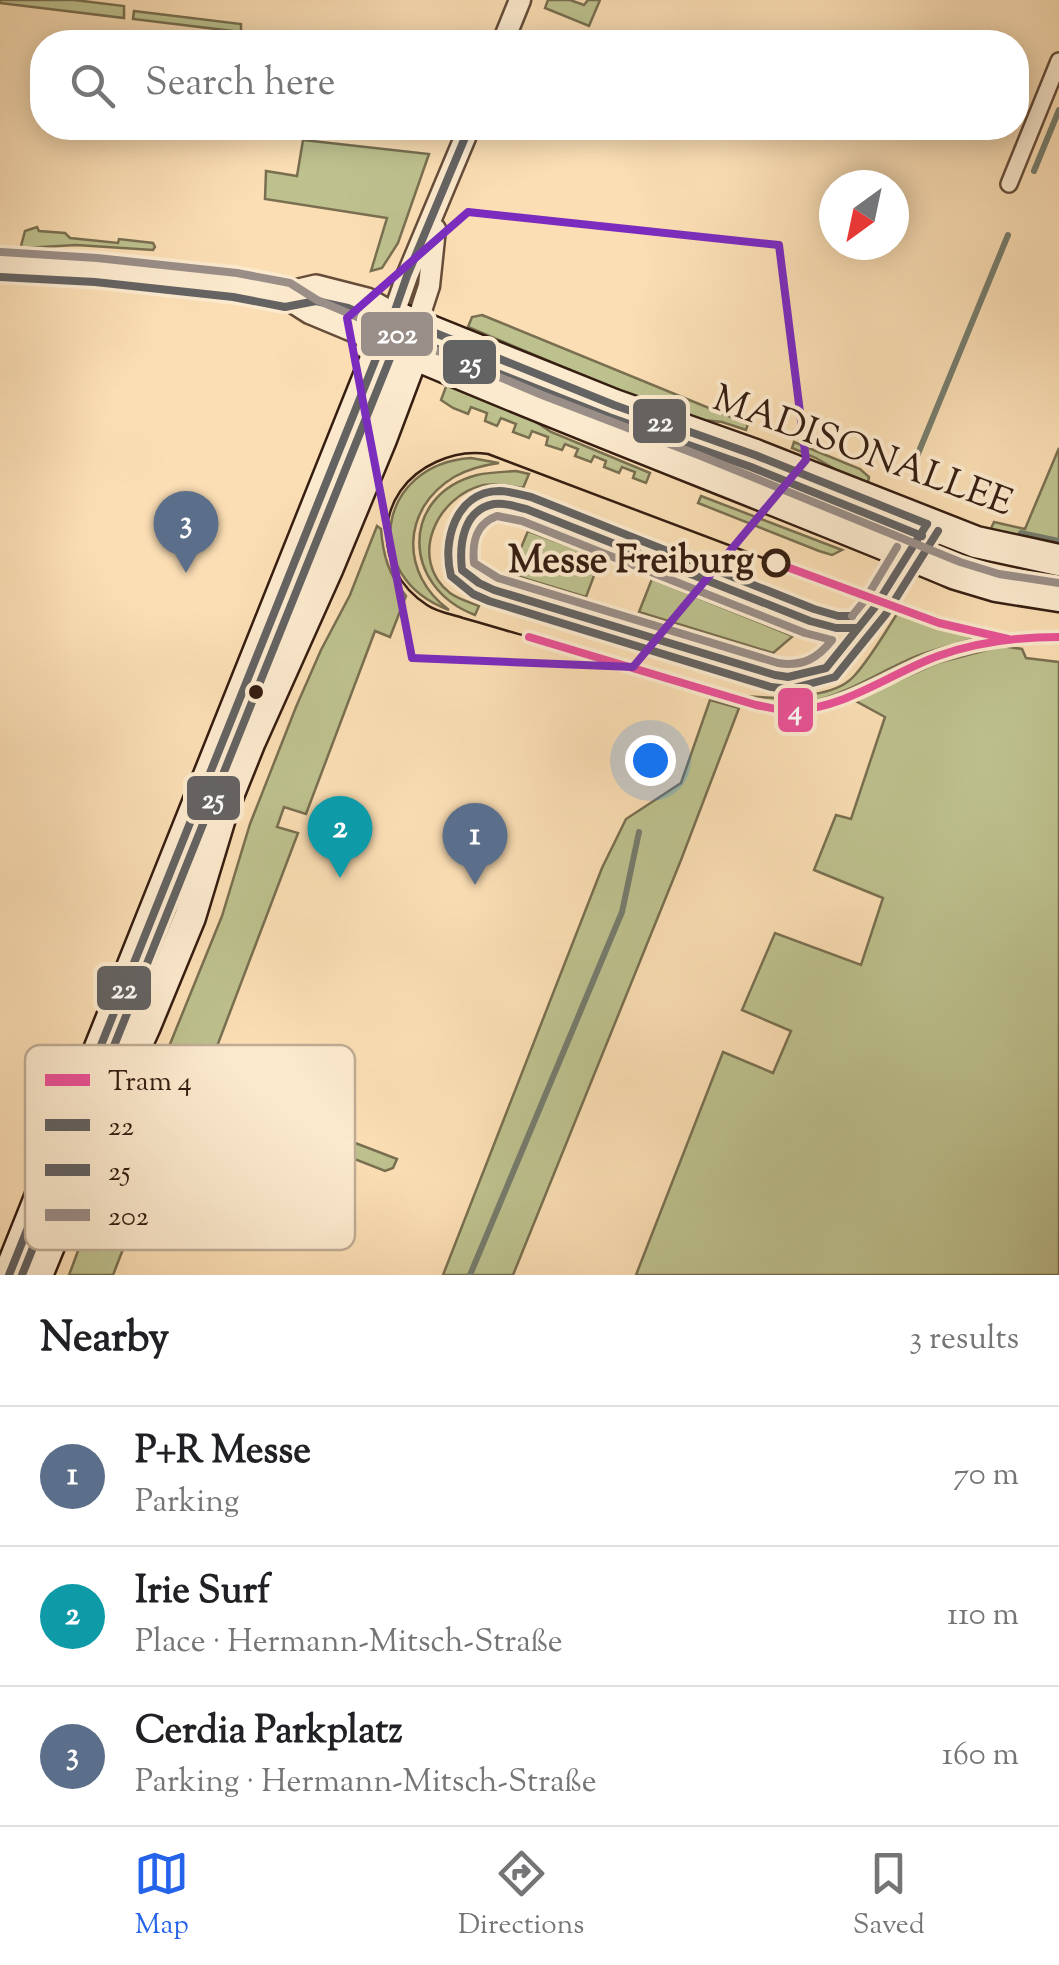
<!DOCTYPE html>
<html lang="en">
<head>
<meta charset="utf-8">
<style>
  :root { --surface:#fff; --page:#f2f2f2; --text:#202124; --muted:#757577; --line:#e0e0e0; --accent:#2563eb }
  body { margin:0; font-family:"Sorts Mill Goudy",serif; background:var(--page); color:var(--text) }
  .compass { position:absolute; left:819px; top:170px; width:90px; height:90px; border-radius:50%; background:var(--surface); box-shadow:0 5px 25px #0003; rotate:213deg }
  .you { position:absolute; left:650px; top:760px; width:35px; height:35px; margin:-25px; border:8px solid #fff; border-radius:50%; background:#1a73e8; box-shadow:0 0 0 15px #1a73e833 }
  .badge { display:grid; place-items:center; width:65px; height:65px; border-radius:50%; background:var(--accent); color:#fff; font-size:32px; font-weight:700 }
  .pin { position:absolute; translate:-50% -82px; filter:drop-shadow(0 2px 5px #0008) }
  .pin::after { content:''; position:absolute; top:52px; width:35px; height:30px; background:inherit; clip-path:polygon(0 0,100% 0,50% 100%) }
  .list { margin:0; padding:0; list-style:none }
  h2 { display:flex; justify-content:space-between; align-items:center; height:130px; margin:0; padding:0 40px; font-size:42px }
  h2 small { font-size:32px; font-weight:400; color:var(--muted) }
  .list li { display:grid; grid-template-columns:65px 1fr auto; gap:30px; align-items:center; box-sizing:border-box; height:140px; padding:0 40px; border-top:2px solid var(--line) }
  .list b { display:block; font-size:38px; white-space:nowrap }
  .list p { margin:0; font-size:32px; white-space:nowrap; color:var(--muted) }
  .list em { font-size:32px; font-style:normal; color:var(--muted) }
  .icon { flex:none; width:55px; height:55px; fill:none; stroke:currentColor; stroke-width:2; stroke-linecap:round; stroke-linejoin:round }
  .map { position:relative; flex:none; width:1059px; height:1275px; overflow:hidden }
  .search { position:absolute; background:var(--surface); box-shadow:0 5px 25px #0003; left:30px; right:30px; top:30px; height:110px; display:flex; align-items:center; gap:25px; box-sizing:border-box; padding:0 35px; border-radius:40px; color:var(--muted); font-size:38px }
  .sheet { height:550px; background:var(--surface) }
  nav { display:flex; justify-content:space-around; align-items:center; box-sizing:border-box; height:140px; border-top:2px solid var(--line); background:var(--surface); font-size:28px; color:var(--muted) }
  nav a { display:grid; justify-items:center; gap:5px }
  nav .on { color:var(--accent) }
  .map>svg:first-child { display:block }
  .green { fill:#bdc18e; stroke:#796f50; stroke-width:2.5 }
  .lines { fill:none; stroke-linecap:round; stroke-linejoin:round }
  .stream { stroke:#757c6d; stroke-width:6 }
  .pedestrian-casing { stroke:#664d3a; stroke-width:20 }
  .minor-casing { stroke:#664d3a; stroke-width:25 }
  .tertiary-casing { stroke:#664d3a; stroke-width:30 }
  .secondary-casing { stroke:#351d11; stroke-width:35 }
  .pedestrian { stroke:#fceace; stroke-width:15 }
  .minor { stroke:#fceace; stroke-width:20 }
  .tertiary { stroke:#fceace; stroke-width:25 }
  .secondary { stroke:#fceace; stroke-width:30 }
  .tram { stroke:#351d11; stroke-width:2.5 }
  .bus-1-casing { stroke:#fceace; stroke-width:15 }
  .bus-2-casing { stroke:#fceace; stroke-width:15 }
  .bus-3-casing { stroke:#fceace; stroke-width:15 }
  .bus-1 { stroke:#646363; stroke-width:8 }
  .bus-2 { stroke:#646363; stroke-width:8 }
  .bus-3 { stroke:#9a8e88; stroke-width:8 }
  .tram-1-casing { stroke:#fceace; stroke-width:15 }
  .tram-1 { stroke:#ea5297; stroke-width:8 }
  .marked { fill:none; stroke:#7b2cbf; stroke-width:8; stroke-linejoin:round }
  .stop-dot { fill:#fceace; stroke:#351d11; stroke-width:5 }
  .bus-dot { fill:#351d11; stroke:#fceace; stroke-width:4 }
  .labels { text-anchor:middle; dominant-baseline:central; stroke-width:8; stroke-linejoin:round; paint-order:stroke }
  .street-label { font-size:38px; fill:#351d11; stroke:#fceace }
  .stop-label { font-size:38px; font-weight:bold; fill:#351d11; stroke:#fceace; text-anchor:end }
  .key { fill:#fceace; stroke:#c0ac95; stroke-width:2.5 }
  .key-label { font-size:28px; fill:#351d11 }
  .line-badge { stroke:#fceace; stroke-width:4 }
  .badge-label { font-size:28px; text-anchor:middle; font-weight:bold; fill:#fff }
</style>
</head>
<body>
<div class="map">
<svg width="1059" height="1275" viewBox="0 0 1059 1275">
  <rect width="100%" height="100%" fill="#fbdeb4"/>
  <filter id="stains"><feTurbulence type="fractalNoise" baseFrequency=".002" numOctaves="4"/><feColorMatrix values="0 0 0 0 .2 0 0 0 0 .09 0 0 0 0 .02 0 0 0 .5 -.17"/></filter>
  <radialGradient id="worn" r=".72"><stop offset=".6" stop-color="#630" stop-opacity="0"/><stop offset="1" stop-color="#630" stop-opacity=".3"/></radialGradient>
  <g class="green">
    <path d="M0,0H74L124,6V18L0,3Z"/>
    <path d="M548,0H570L584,5L588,0H600L589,26L545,8Z"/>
    <path d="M134,11L241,24V32L133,19Z"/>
    <path d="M303,140L429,154L398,243L382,268L371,271L387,218L265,199L266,171L297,176Z"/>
    <path d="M37,227L39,231L65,233L70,238L118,243L119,239L153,243L155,247L153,250L76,245L25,248L21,246L25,231Z"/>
    <path d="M482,315L748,424L746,430L722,422L685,418L468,327L472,317Z"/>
    <path d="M447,384L524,414L551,432L650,473L646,483L633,478L635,472L622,467L619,473L604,467L606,461L594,456L591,462L575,456L578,449L565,444L562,450L546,445L548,437L532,431L529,438L513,432L516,424L501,418L497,426L485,421L487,413L471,407L468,414L453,408L441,400Z"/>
    <path d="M794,442L860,469L869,477L867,488L816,458L792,448Z"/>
    <path d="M1059,448V548L988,535L994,522L1025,529Z"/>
    <path d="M471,458L499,463C484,465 468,469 454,477C401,509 400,574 449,610C359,577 377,464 471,458Z"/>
    <path d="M516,471L529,474L523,488C510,486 497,483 484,485C437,495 407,559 450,593C458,599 469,602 479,606L475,615C401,587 400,495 477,475C490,472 503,472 516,471Z"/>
    <path d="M701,496L842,550L832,555L819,551L698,503Z"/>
    <path d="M377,526L381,529C383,556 389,575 406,596L390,637L375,631L306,814L284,807L277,827L298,833L208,1070L222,1075L217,1090L397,1159L393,1168L385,1171L155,1081L222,916L250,824L296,707L321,650L350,595Z"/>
    <path d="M528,531L590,554L584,567L595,573L586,597L510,574Z"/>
    <path d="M652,579L793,636L773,653L639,612Z"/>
    <path d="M897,614L976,638C957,644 936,649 917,656C857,681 811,723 741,696L777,698L778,694C801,698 839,694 855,675C871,657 884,634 897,614Z"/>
    <path d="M1002,646L1022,649L1026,658L1059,662V1275H636L723,1052L773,1073L791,1031L742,1010L775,933L861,965L883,898L814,870L836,815L851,819L885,717L854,700L937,663Z"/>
    <path d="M710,700L739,708L681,860L513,1275H443L602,868L626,819L681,783Z"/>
    <path d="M171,1132C189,1132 209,1138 224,1148L222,1158L179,1143L165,1176L153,1172L113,1275H69C83,1240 104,1167 134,1146C145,1138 158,1135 171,1132Z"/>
  </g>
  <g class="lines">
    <g class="stream">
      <path d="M1034,171L1059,110"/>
      <path d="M915,461L1008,235"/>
      <path d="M1021,533L1059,541"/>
      <path d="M470,1275L622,912L639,832"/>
    </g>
    <g class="pedestrian-casing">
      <path id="pedestrian" d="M1009,184L1059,61"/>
    </g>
    <g class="minor-casing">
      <g id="minor">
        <path d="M503,42L520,0"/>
        <path d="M393,316L407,276L469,128"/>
        <path d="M416,326L429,286L435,229"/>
      </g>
    </g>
    <g class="tertiary-casing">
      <g id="tertiary">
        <path d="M0,264L96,270L235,285L286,295L311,311L383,341"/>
        <path d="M286,295L316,288L367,301L393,316"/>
      </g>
    </g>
    <g class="secondary-casing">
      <g id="secondary">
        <path d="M395,346C580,426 770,496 956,574L996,586L1059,596"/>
        <path d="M9,1275L393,316L614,405L755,455L976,542L1059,560"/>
        <path d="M37,1275L84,1160L145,1026L190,917L223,808L250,741L328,567L381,439L413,354L416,326"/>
      </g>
    </g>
    <use href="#pedestrian" class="pedestrian"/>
    <use href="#minor" class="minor"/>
    <use href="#tertiary" class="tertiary"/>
    <use href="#secondary" class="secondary"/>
    <path class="tram" d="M529,637C507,631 485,624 463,618C451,614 437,612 427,605C370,568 374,490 436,462C453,454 469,451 488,454L776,563"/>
    <g class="bus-1-casing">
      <g id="bus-1">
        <path d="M393,316L614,405L755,455L927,524"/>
        <path d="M858,628H836L810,621L526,509C516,507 505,502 494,504C463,510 459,544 462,570L479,583L494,590L775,675L788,677L826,668L875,607L927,524"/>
        <path d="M9,1275L393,316L407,276L469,128"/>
      </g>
    </g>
    <g class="bus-2-casing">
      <g id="bus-2">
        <path d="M0,277L95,282L233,297L285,307L316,301L348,308L441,351L609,417L751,467L922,536"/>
        <path d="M852,616H838L814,609L531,497C520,495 510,491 499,491C455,492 442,542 451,576L473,594L489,601L771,687L790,689L835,677L886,614L938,531"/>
        <path d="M22,1275L405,321"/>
      </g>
    </g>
    <g class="bus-3-casing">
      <g id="bus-3">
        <path d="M1,252L97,258L237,273L290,283L317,300L542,395L701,456L960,562L999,574L1059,583"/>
        <path d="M497,516L522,521L805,633L832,640C818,658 803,667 778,663L498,578L474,563C472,543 475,524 497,516Z"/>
        <path d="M852,616L865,600L897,547"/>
      </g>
    </g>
    <use href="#bus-1" class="bus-1"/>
    <use href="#bus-2" class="bus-2"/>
    <use href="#bus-3" class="bus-3"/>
    <g class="tram-1-casing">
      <g id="tram-1">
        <path d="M776,563L939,623L1008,639"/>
        <path d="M529,637L756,705C768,707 781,711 794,710C846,708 891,673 938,656C977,642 1017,637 1059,637"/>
      </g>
    </g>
    <use href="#tram-1" class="tram-1"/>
  </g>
  <path class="marked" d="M468,212L779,245L806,460L633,667L412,658L347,318Z"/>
  <circle class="stop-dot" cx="776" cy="563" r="12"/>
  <circle class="bus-dot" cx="256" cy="692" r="9"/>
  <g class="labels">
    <g class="street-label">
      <text transform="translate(862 453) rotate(20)">MADISONALLEE</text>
    </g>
    <g class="stop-label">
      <text x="754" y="563">Messe Freiburg</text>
    </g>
  </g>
  <rect x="25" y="1045" width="330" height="205" rx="15" class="key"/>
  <rect x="45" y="1074" width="45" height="12" fill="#ea5297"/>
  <rect x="45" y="1119" width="45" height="12" fill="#646363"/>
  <rect x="45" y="1164" width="45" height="12" fill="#646363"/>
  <rect x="45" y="1209" width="45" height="12" fill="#9a8e88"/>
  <g class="key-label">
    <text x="108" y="1090">Tram 4</text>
    <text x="108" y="1135">22</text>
    <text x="108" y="1180">25</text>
    <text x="108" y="1225">202</text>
  </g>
  <g class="line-badge">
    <rect x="359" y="310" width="76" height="48" rx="10" fill="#9a8e88"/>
    <rect x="441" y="338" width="57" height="48" rx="10" fill="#646363"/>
    <rect x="631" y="397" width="57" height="48" rx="10" fill="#646363"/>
    <rect x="776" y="686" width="39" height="48" rx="10" fill="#ea5297"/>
    <rect x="185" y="774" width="57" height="48" rx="10" fill="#646363"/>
    <rect x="95" y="964" width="58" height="48" rx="10" fill="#646363"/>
  </g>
  <g class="badge-label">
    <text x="397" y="343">202</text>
    <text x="470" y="372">25</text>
    <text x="660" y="431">22</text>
    <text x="795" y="719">4</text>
    <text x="213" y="808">25</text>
    <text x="124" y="998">22</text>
  </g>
  <rect width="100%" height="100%" filter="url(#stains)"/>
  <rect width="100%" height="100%" fill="url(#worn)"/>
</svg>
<svg class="compass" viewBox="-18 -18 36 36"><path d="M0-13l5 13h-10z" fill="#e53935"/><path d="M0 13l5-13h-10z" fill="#757577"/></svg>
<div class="you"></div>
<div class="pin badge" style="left:475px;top:885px;background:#5c6f8a">1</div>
<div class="pin badge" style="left:340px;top:878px;background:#0f9aa8">2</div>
<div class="pin badge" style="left:186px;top:573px;background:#5c6f8a">3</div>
<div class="search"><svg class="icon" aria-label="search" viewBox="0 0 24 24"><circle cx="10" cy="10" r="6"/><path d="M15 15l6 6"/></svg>Search here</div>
</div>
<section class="sheet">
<h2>Nearby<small>3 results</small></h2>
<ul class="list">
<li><span class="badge" style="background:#5c6f8a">1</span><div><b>P+R Messe</b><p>Parking</p></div><em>70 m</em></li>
<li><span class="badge" style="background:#0f9aa8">2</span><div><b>Irie Surf</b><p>Place · Hermann-Mitsch-Straße</p></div><em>110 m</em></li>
<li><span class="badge" style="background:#5c6f8a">3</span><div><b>Cerdia Parkplatz</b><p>Parking · Hermann-Mitsch-Straße</p></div><em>160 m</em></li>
</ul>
</section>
<nav>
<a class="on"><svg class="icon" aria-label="map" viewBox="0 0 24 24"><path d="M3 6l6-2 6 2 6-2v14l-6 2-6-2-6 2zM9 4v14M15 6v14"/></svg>Map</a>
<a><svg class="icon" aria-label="directions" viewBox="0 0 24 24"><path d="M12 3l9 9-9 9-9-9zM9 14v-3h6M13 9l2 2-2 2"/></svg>Directions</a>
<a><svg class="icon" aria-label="saved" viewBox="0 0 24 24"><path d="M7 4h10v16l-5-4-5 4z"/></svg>Saved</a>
</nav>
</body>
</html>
